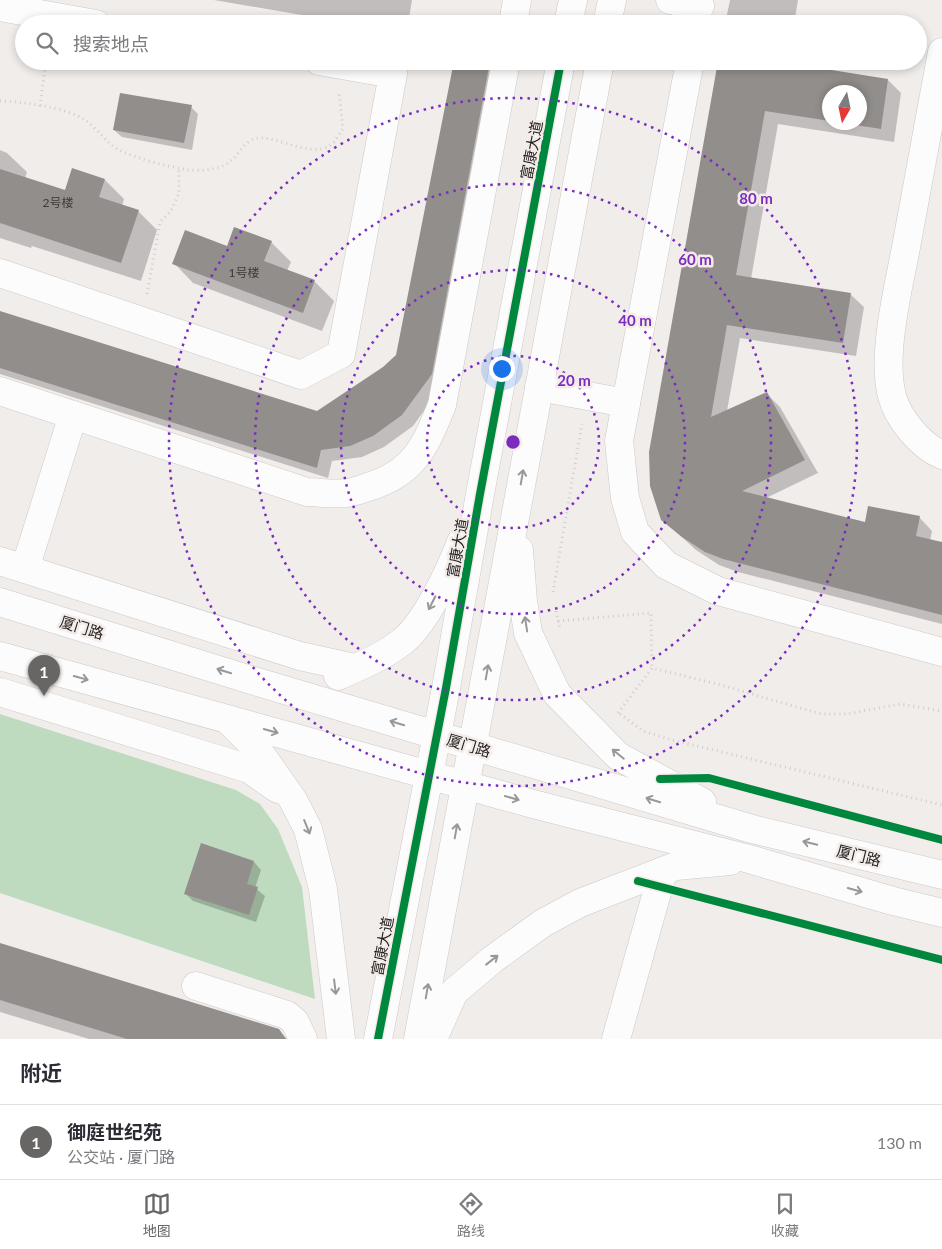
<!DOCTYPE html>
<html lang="zh">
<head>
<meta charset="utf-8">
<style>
  :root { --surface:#fff; --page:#f7f7f7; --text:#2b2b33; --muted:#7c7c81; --line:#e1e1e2; --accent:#686664 }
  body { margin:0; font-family:Lato,"Noto Sans SC",sans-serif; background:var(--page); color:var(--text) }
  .compass { position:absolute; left:822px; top:85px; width:45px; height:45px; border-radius:50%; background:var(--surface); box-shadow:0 2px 8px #0003; rotate:189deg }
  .you { position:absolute; left:501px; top:368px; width:18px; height:18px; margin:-12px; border:4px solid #fff; border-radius:50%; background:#1a73e8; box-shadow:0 0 0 8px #1a73e833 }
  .badge { display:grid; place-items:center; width:32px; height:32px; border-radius:50%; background:var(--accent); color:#fff; font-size:16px; font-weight:700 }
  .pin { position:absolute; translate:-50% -41px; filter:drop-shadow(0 1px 2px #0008) }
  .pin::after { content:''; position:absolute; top:26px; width:18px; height:15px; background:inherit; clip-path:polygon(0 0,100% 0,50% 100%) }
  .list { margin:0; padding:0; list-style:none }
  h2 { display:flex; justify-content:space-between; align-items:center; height:65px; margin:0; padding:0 20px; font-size:21px }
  h2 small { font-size:16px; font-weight:400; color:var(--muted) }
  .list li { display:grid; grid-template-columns:32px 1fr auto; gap:15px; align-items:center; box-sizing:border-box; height:75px; padding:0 20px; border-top:1px solid var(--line) }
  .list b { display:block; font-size:19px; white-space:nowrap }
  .list p { margin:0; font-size:16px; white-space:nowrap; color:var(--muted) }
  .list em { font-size:16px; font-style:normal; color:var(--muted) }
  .icon { flex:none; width:28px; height:28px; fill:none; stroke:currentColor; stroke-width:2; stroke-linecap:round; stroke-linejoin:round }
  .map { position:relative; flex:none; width:942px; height:1039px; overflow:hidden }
  .search { position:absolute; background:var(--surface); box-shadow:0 2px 8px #0003; left:15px; right:15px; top:15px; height:55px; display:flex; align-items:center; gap:12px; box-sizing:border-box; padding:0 18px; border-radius:28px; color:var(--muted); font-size:19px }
  .sheet { height:140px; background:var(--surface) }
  nav { display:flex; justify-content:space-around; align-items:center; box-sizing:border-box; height:70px; border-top:1px solid var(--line); background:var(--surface); font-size:14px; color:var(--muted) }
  nav a { display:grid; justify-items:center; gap:2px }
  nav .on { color:var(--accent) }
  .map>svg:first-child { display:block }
  .green { fill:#bedbbf }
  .shadow { fill:#0003; fill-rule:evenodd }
  .building { fill:#918e8c }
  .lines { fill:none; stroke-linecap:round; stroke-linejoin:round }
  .minor-casing { stroke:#ccc9c7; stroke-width:29 }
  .path { stroke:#cecdcd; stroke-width:3; stroke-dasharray:1 4; stroke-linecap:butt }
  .minor { stroke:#fdfcfc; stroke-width:28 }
  .cycleway-casing { stroke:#f3ece9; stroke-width:11 }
  .cycleway { stroke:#00873e; stroke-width:8 }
  .oneway { stroke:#999897 }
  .ring { fill:none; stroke:#7b2cbf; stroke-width:2.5; stroke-dasharray:2.5 5 }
  .labels { text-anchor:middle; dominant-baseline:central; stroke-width:5; stroke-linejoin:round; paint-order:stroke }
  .number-label { font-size:12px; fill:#3c3938 }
  .street-label { font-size:15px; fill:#1f1d1c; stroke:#f3ece9 }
  .centre { fill:#7b2cbf; stroke:#f3ece9; stroke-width:2.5 }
  .ring-label { font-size:15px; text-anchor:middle; font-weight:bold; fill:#7b2cbf; stroke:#f3ece9; stroke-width:5; stroke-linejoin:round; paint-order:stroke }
</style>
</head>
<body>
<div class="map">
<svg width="942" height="1039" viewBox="0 0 942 1039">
  <rect width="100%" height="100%" fill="#f1edeb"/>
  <path class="green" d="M0,714L236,790L260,804L278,829L302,887L315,999L0,893Z"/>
  <g class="shadow">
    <path d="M214,0H412L408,24H354Z"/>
    <path d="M730,0H798L794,24H725Z"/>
    <path d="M455,61H506L442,386L413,426L384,447L362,457L332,461L328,478L0,374V313L317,412L384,368L397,356Z"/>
    <path d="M719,61H789V65L888,80L901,93L894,142L778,124L751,279L850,294L864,307L856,356L740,338L727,411L767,394L780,407L818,473L766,498L866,524L919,517L932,531L930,541L942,544V624L738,572L719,565L696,550L662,519ZM830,92H860V122H830Z"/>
    <path d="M191,107L198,114L192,150L122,137L114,130Z"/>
    <path d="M0,150L7,153L27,172L25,178L66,192L105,180L124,199L122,206L138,211L157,230L141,281L32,246L31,248L0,238Z"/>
    <path d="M271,242L291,262L287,271L314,281L334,301L322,331L193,283L174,263Z"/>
    <path d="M254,862L261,870L255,888L265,896L256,922L193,901L186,894Z"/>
    <path d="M0,945L283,1035L287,1039H89L0,1012Z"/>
  </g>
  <g class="building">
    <path d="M454,61H490L432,374L402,415L373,436L350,446L321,450L317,468L0,368V311L317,411L383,367L396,355Z"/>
    <path d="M718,61H775L888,79L881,129L837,122H860V92H830V121L765,111L736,275L851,293L843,343L727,325L711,417L767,392L805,460L742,491L865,522L868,506L920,516L916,536L942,542V615L723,559L705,552L682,537L661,520L650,486L649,452Z"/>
    <path d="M120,93L192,105L184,143L113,130Z"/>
    <path d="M72,168L105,179L99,197L139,210L121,263L0,223V169L65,190Z"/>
    <path d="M234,227L272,241L264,261L315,280L303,313L172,264L185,230L227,246Z"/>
    <path d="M201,843L254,861L247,884L258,887L249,915L184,894Z"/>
    <path d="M0,943L279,1029L286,1039H127L0,1000Z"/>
  </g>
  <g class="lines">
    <g class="minor-casing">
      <g id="minor">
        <path d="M670,0L700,6"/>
        <path d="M0,7L96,24"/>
        <path d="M513,24L517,0"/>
        <path d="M568,24L573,0"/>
        <path d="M607,24L612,0"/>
        <path d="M942,52C930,116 918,179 907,242C899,286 881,354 892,396C898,419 921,446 942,455"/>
        <path d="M690,61L619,441L625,498L635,532L666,565L718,591L942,652"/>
        <path d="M0,273L301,375L341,354L393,74L319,61"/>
        <path d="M539,387L626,403"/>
        <path d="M0,391L307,492C319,492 333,495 345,493C353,493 361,489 368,487C414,473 425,447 442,405L506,61"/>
        <path d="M519,550L523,601L528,633L557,694L618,756L702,802"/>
        <path d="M0,561L300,656L354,668"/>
        <path d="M25,569L73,415"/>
        <path d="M0,602L251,680L752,829L942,875"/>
        <path d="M0,656L533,804L749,859L893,901L942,913"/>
        <path d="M338,676C360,666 383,657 403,641C426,623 450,570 461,542"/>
        <path d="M0,692L249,769L278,789"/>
        <path d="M228,720L258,750L293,800L308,829L323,889L341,1039"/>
        <path d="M196,986L287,1015L295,1022L303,1039"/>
        <path d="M378,1039L446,688L480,494L561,61"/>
        <path d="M418,1039L600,61"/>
        <path d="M433,1039L454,992L493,959L543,923L580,903L676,866L730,861"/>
        <path d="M616,1039L663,871"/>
      </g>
    </g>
    <g class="path">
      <path d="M0,101C21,101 68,108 85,120C97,128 106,143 119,150C137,159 169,167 189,170C201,171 219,170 229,162C241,154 244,138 261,138C283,138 316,161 334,142C337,138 340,133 343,129L339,92"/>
      <path d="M40,106L46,61"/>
      <path d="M147,294L160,222L171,211L179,193V167"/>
      <path d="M553,592L582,424"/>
      <path d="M556,611L560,629"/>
      <path d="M558,621L651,613L652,668"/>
      <path d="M618,713L652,668L721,685L821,714H847L900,704L942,711"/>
      <path d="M620,714L643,731L672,740L942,805"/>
    </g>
    <use href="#minor" class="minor"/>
    <g class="cycleway-casing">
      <g id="cycleway">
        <path d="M660,779L709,778L942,840"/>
        <path d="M638,881L942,960"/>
        <path d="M378,1039L446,688L480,494L561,61"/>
      </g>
    </g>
    <use href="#cycleway" class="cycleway"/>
  </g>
  <defs><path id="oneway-shaft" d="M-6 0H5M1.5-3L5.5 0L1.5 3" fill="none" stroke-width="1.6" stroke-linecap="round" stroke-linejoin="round" transform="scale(1.25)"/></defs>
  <g class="oneway">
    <use href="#oneway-shaft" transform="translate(522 477) rotate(-80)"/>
    <use href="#oneway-shaft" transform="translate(432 603) rotate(117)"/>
    <use href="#oneway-shaft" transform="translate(526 624) rotate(-99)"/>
    <use href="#oneway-shaft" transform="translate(224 671) rotate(-163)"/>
    <use href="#oneway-shaft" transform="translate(487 672) rotate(-80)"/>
    <use href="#oneway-shaft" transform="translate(81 678) rotate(15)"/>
    <use href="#oneway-shaft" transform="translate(397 723) rotate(-163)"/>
    <use href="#oneway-shaft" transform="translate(271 731) rotate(16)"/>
    <use href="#oneway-shaft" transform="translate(618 754) rotate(-141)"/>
    <use href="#oneway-shaft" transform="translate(512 798) rotate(16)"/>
    <use href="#oneway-shaft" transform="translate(653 800) rotate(-163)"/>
    <use href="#oneway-shaft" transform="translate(307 827) rotate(68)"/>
    <use href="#oneway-shaft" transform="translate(456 831) rotate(-80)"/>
    <use href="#oneway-shaft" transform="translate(810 843) rotate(-166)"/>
    <use href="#oneway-shaft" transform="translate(855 890) rotate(16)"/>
    <use href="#oneway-shaft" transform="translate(492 960) rotate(-38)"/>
    <use href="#oneway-shaft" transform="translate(335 987) rotate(83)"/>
    <use href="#oneway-shaft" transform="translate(427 991) rotate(-80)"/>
  </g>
  <g class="ring">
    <circle cx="513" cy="442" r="86"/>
    <circle cx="513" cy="442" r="172"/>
    <circle cx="513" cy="442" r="258"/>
    <circle cx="513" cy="442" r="344"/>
  </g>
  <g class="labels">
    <g class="number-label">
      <text x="58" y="202">2号楼</text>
      <text x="244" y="272">1号楼</text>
    </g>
    <g class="street-label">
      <text transform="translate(531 150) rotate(-79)">富康大道</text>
      <text transform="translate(457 548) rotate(-80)">富康大道</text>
      <text transform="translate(82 627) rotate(17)">厦门路</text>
      <text transform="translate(469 745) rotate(17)">厦门路</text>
      <text transform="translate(859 855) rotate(14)">厦门路</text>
      <text transform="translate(382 946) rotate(-79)">富康大道</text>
    </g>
  </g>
  <circle cx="513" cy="442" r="8" class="centre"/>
  <g class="ring-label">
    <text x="756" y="204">80 m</text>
    <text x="695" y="265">60 m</text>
    <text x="635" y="326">40 m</text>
    <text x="574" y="386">20 m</text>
  </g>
</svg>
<svg class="compass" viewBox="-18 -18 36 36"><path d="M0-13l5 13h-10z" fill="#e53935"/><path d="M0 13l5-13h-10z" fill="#7c7c81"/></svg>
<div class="you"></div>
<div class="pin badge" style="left:44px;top:696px">1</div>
<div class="search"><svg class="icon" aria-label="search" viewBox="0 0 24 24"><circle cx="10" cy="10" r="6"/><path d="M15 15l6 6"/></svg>搜索地点</div>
</div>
<section class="sheet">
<h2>附近<small></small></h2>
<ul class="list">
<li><span class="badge">1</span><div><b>御庭世纪苑</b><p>公交站 · 厦门路</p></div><em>130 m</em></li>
</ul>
</section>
<nav>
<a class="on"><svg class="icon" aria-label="map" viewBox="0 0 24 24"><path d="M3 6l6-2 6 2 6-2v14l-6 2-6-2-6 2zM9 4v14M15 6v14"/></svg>地图</a>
<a><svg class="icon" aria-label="directions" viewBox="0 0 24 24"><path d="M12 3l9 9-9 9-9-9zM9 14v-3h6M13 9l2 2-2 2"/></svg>路线</a>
<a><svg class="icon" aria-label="saved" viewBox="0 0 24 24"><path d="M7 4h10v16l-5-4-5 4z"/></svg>收藏</a>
</nav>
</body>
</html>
